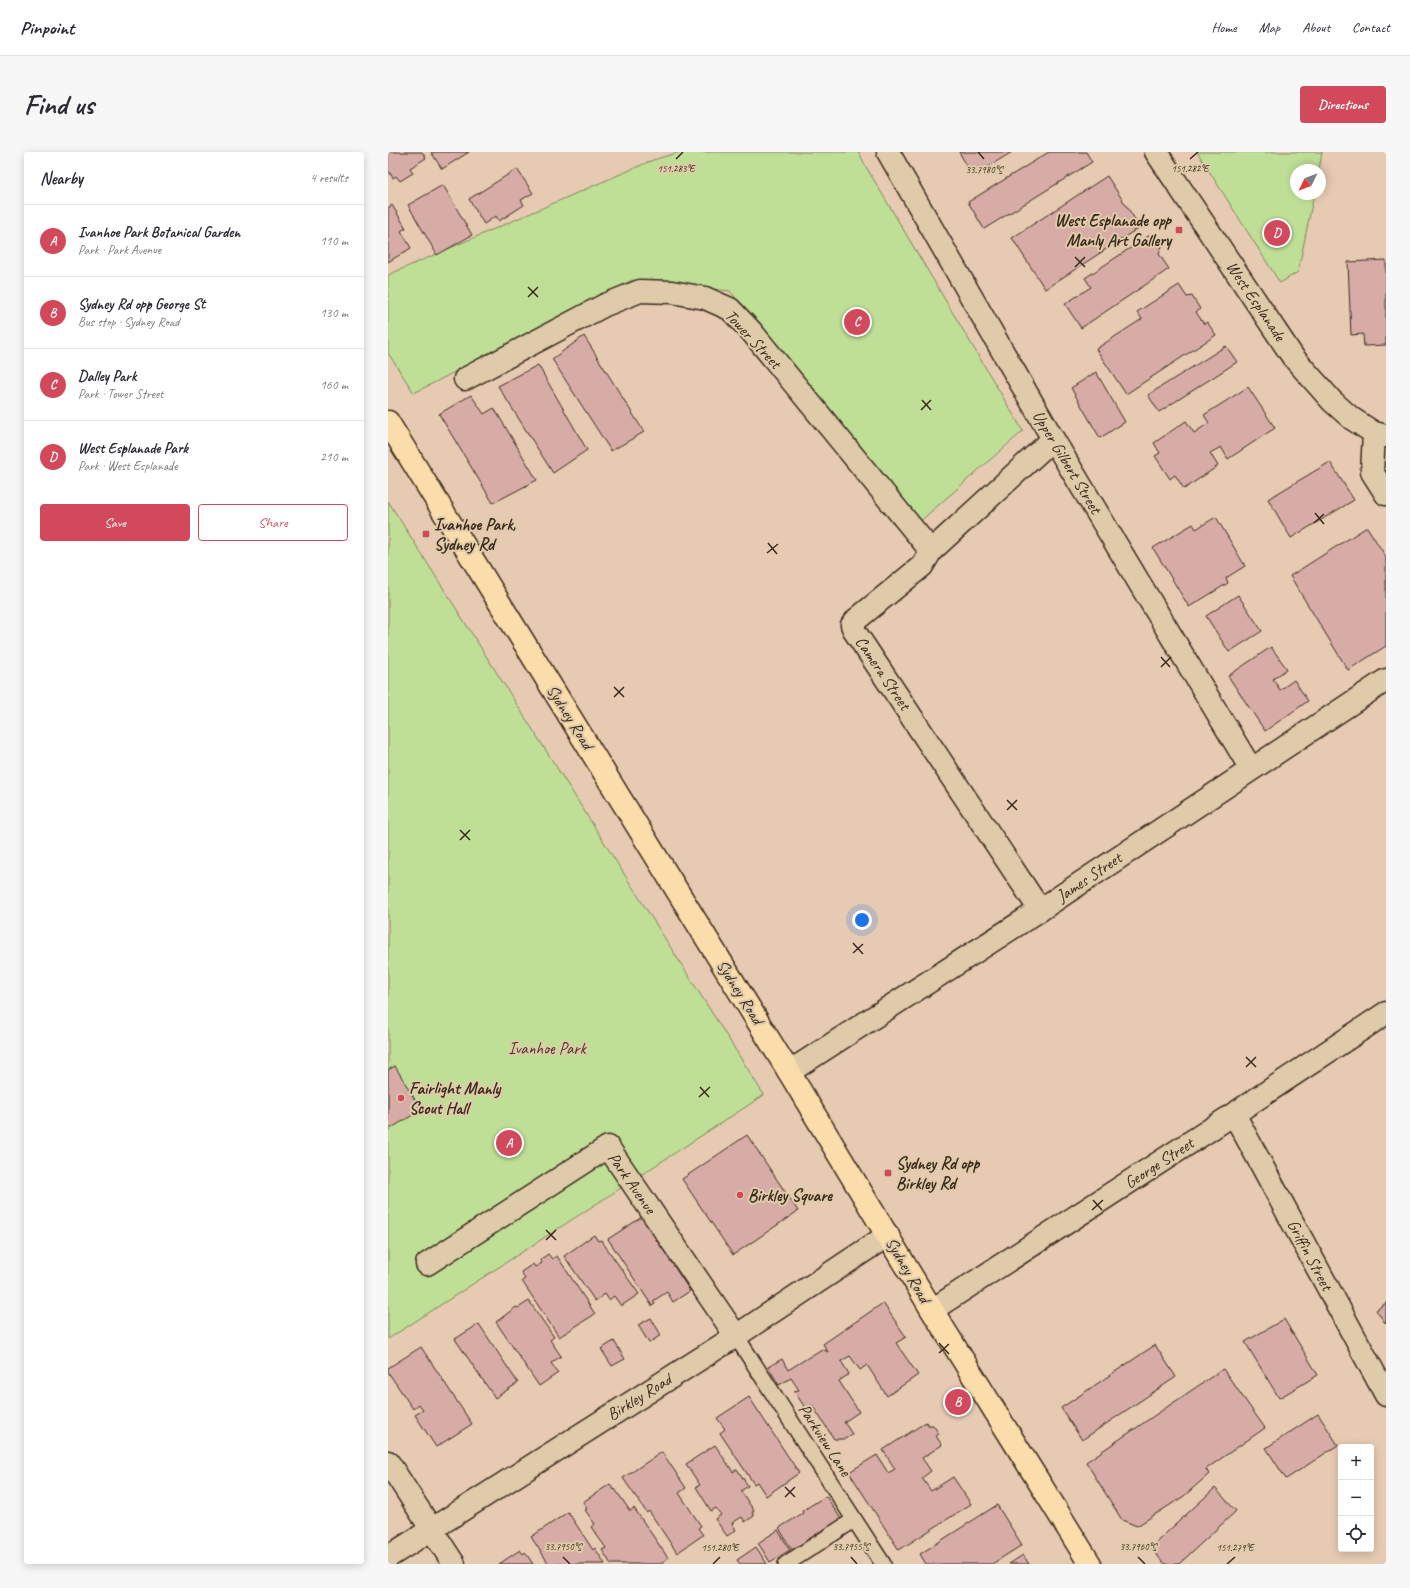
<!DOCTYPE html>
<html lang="en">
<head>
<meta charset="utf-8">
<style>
  :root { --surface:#fff; --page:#f7f7f7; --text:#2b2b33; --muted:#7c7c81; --line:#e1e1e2; --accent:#d1495b }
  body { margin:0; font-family:Caveat,sans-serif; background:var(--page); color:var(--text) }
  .controls { position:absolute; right:12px; bottom:12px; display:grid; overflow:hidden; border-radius:4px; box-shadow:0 2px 10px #0003 }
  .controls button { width:36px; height:36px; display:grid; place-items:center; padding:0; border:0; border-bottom:1px solid var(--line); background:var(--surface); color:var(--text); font:20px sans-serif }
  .compass { position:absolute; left:902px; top:12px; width:36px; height:36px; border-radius:50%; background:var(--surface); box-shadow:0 2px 10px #0003; rotate:227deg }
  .you { position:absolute; left:474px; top:768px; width:14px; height:14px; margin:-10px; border:3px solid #fff; border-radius:50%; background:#1a73e8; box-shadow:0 0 0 6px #1a73e833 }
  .badge { display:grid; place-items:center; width:26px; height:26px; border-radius:50%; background:var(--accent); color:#fff; font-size:13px; font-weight:700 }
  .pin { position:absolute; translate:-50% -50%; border:2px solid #fff; box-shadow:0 1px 4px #0006 }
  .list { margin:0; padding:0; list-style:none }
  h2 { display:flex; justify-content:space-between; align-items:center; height:52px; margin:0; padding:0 16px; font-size:17px }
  h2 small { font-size:13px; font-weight:400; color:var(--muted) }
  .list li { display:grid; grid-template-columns:26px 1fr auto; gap:12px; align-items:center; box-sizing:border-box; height:72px; padding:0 16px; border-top:1px solid var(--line) }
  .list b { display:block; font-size:15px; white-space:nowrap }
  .list p { margin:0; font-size:13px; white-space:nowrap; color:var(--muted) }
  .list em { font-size:13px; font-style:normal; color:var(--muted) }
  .actions { display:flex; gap:8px; padding:12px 16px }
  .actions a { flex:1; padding:9px 0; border:1px solid var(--accent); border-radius:4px; text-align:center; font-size:14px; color:var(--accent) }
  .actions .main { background:var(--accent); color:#fff }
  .icon { flex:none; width:22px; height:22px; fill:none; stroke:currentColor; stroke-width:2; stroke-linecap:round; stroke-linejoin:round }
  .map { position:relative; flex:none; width:998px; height:1412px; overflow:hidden; border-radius:4px }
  header { display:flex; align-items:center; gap:24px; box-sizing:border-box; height:56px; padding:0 20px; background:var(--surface); border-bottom:1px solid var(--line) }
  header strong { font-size:19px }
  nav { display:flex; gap:22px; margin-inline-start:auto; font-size:14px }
  .intro { display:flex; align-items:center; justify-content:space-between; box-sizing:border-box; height:96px; padding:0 24px }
  h1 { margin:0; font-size:28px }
  .button { padding:10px 18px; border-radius:4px; background:var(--accent); color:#fff; font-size:14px; font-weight:700 }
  main { display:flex; gap:24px; padding:0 24px }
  aside { flex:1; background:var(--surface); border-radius:4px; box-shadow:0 2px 10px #0003 }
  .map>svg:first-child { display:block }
  .green { fill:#bfdf97; stroke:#7d845a }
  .building { fill:#d7aca7; stroke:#3b2a1e }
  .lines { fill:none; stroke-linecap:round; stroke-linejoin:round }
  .service-casing { stroke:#3b2a1e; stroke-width:18 }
  .minor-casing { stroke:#3b2a1e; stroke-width:25 }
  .tertiary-casing { stroke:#3b2a1e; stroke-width:25 }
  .secondary-casing { stroke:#3b2a1e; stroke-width:25 }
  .primary-casing { stroke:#3b2a1e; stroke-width:25 }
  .service { stroke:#dfcbaa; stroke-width:15 }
  .minor { stroke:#dfcbaa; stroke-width:22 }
  .tertiary { stroke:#dfcbaa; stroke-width:22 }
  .secondary { stroke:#dfcbaa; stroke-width:22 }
  .primary { stroke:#fbddab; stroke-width:22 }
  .ticks { fill:none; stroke:#3b2a1e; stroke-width:1.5 }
  .poi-dot { fill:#d1495b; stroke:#dfcbaa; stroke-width:1.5 }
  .labels { text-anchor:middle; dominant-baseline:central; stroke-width:4; stroke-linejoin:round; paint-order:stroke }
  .poi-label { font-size:17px; font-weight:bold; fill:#3b2a1e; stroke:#dfcbaa; text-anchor:start }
  .street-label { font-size:17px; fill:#3b2a1e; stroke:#dfcbaa }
  .park-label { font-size:17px; fill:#483c2a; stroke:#dfcbaa }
  .ticks-label { font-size:10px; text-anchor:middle; fill:#3b2a1e; stroke:#dfcbaa; stroke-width:4; stroke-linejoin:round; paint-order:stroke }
</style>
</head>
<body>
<header>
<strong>Pinpoint</strong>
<nav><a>Home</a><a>Map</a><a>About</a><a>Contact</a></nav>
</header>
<div class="intro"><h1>Find us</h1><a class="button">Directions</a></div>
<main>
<aside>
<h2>Nearby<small>4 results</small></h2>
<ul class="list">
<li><span class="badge">A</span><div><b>Ivanhoe Park Botanical Garden</b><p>Park · Park Avenue</p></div><em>110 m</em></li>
<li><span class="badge">B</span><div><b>Sydney Rd opp George St</b><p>Bus stop · Sydney Road</p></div><em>130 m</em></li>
<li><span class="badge">C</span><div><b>Dalley Park</b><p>Park · Tower Street</p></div><em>160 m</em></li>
<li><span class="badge">D</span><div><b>West Esplanade Park</b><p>Park · West Esplanade</p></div><em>210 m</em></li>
</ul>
<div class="actions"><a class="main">Save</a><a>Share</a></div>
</aside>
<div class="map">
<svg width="998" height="1412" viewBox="0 0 998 1412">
  <rect width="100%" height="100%" fill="#e7cab2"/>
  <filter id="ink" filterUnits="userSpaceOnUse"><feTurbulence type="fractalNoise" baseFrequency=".025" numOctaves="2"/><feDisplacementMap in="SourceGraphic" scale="8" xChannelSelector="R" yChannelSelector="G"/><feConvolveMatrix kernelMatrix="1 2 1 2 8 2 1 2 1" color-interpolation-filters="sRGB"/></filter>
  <g filter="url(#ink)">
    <g class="green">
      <path d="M292,0H471L477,13L635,279L530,371L342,139L244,128L26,241L0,201V123L265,8Z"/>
      <path d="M809,0H934L931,18H908V42H926L910,120L892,131Z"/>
      <path d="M0,349L376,943L0,1187Z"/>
    </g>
    <g class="building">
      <path d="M0,0H34L38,6L22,16L25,21L12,29L8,24L5,26L0,18Z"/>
      <path d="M43,0H81L54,17Z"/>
      <path d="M571,0H624L585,24Z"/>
      <path d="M661,0H698L704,10L596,77L580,50Z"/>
      <path d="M129,17L145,41L133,48L136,53L111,69L108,64L96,72L81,47Z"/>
      <path d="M719,24L752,75L657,137L624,86Z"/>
      <path d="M55,33L84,83L49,103L20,53Z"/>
      <path d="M4,53L18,76L13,79L23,96L0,110V56Z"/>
      <path d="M762,83L765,87L769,88L774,94L771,102L781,117L693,176L677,152L703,135L697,126Z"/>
      <path d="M998,108V193L976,194L975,182L963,183L960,110Z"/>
      <path d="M791,133L799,145L804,144L812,157L808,160L816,172L819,170L828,183L738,242L708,197L754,167L749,160Z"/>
      <path d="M196,184L256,280L223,299L164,207Z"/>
      <path d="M838,194L849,210L771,260L760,243Z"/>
      <path d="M150,213L199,298L165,321L110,234Z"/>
      <path d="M708,220L737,270L712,286L683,236Z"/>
      <path d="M860,235L887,276L840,307L833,295L822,301L830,314L796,337L787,323L782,327L767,304L772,301L766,291L798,269L806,281L821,271L816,263Z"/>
      <path d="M83,243L96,262L106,256L149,328L105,351L51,262Z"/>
      <path d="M942,310L966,348L903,386L880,347Z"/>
      <path d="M828,365L857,414L838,426L840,431L801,455L765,396L805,372L808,377Z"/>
      <path d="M979,375L998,405V494L960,518L902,424Z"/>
      <path d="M850,443L874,479L841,500L818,464Z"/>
      <path d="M883,495L899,517L885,527L892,538L906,528L920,549L877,579L840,524Z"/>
      <path d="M7,914L33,958L0,978V918Z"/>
      <path d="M359,983L410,1059L345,1103L294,1027Z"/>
      <path d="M254,1065L302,1139L285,1150L279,1140L265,1149L267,1152L264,1154L220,1087Z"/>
      <path d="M206,1083L210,1089L213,1088L251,1142L233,1154L226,1144L221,1148L217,1142L207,1149L176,1104Z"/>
      <path d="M160,1102L164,1107L169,1104L207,1162L171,1185L134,1129L137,1127L133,1120L145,1112L147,1115L154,1111L152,1108Z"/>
      <path d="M141,1149L166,1185L162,1188L173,1204L163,1211L170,1221L151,1234L108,1170L128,1155L130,1156Z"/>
      <path d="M495,1151L518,1185L508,1191L530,1223L499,1244L479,1213L472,1218L462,1204L453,1209L461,1222L451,1229L471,1260L456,1270L464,1282L457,1287H446L424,1253L418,1257L406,1239L411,1238L403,1226L391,1233L380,1215L394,1207L400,1218L434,1197L440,1200L435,1192Z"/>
      <path d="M998,1151V1172L988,1158Z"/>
      <path d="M263,1166L273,1183L261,1191L250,1173Z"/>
      <path d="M896,1167L930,1223L891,1246L857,1190Z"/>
      <path d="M91,1172L130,1231L107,1246L67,1187Z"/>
      <path d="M226,1189L237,1207L224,1214L213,1197Z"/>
      <path d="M767,1193L788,1225L694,1288L673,1256Z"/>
      <path d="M33,1195L84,1272L48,1295L27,1263L35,1258L31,1252L25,1257L0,1220V1216Z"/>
      <path d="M835,1217L877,1276L818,1317L821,1322L796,1344L749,1374L734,1368L698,1310Z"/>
      <path d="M361,1245L411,1321L378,1344L369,1330L366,1332L332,1281L337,1277L329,1266Z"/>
      <path d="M930,1262L950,1293L898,1327L878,1296Z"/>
      <path d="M538,1270L540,1273H545L551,1282L548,1284L554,1293L534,1306L543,1319L534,1326L543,1339L565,1325L583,1352L511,1398L461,1320L489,1303L500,1321L507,1317L495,1298Z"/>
      <path d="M327,1293L345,1320L349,1317L360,1334L353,1339L366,1359L364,1360L366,1364L357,1370L354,1365L344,1371L348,1378L339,1384L327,1367L333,1363L328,1356L323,1359L308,1335L312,1333L298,1312Z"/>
      <path d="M274,1300L298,1336L291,1341L313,1374L310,1376L315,1383L289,1401L261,1359L259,1361L235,1326Z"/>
      <path d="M222,1332L226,1338L227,1337L242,1359L246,1356L280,1406L272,1412H223L214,1398L218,1396L203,1375L207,1372L197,1358L199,1357L195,1350Z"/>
      <path d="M827,1336L848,1359L791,1412H777L762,1396Z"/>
      <path d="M438,1344L453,1367L404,1398L391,1376L415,1361L414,1359Z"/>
      <path d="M609,1353L634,1393L604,1412H538L532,1402Z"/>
      <path d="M180,1360L205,1398L207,1396L217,1412H161L143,1385Z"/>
      <path d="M390,1378L402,1398L382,1410L370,1391Z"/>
      <path d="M368,1395L379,1412H352L349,1408Z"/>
      <path d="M132,1398L135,1402L137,1400L145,1412H111Z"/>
      <path d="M635,1403L641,1412H621Z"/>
    </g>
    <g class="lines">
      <g class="service-casing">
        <g id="service">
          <path d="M348,1184L495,1412"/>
          <path d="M398,1412L466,1368"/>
        </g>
      </g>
      <g class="minor-casing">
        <g id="minor">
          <path d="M500,0L665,287L863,617"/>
          <path d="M77,227L217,153L252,139L284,140L317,146L342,157L363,179L543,399"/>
          <path d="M986,281L984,320L998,342"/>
          <path d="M652,758L467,480L464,473L469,467L534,414L543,399L665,287"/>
          <path d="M401,920L652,758L998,528"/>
          <path d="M846,962L998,1243"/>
          <path d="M39,1112L220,995L348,1184"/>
          <path d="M544,1158L846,962L998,861"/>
          <path d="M0,1405L348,1184L500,1083"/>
        </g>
      </g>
      <g class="tertiary-casing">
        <path id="tertiary" d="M0,1310L66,1412"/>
      </g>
      <g class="secondary-casing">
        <path id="secondary" d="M768,0L905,205L944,249L963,266L986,281L998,284"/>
      </g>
      <g class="primary-casing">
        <path id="primary" d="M0,270L401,920L544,1158L702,1412"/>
      </g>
      <use href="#service" class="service"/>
      <use href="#minor" class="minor"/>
      <use href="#tertiary" class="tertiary"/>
      <use href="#secondary" class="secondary"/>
      <use href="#primary" class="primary"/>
    </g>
  </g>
  <path class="ticks" d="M590,0L596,7M288,7L295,0M802,7L810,0M687,105L697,115M687,115L697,105M140,135L150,145M140,145L150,135M534,248L543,258M533,258L543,248M927,361L936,372M926,371L936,362M380,391L389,402M379,401L390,392M773,505L782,515M773,515L783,505M226,535L236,545M226,545L236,535M619,648L629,658M619,658L629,648M72,678L82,688M72,688L82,678M465,791L475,802M465,801L475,792M858,905L868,915M858,915L868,905M312,935L321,945M311,945L322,935M705,1048L714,1058M704,1058L715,1048M158,1078L168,1088M158,1088L168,1078M551,1191L561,1202M551,1201L561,1192M397,1335L407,1345M397,1345L407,1335M175,1405L182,1412M463,1405L469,1412M750,1405L757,1412M325,1412L332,1405M839,1412L847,1405"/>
  <g class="poi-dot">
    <rect x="787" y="74" width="8" height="8" rx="2"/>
    <rect x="34" y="378" width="8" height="8" rx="2"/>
    <circle cx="13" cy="946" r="4"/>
    <rect x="496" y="1017" width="8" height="8" rx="2"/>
    <circle cx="352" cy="1043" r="4"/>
  </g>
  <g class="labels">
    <g class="poi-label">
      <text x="783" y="68" text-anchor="end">West Esplanade opp<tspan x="783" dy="20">Manly Art Gallery</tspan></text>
      <text x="46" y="372">Ivanhoe Park,<tspan x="46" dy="20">Sydney Rd</tspan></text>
      <text x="21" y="936">Fairlight Manly<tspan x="21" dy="20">Scout Hall</tspan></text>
      <text x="508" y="1011">Sydney Rd opp<tspan x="508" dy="20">Birkley Rd</tspan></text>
      <text x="360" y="1043">Birkley Square</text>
    </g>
    <g class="street-label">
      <text transform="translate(868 149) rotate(56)">West Esplanade</text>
      <text transform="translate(365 187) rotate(47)">Tower Street</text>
      <text transform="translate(679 310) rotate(59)">Upper Gilbert Street</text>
      <text transform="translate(495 521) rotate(56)">Camera Street</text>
      <text transform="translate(182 565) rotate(58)">Sydney Road</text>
      <text transform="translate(701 725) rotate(-34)">James Street</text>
      <text transform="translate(352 840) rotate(58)">Sydney Road</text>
      <text transform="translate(771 1011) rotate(-33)">George Street</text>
      <text transform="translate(244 1031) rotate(55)">Park Avenue</text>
      <text transform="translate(922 1103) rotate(62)">Griffin Street</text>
      <text transform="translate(520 1118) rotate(60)">Sydney Road</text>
      <text transform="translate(251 1245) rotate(-32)">Birkley Road</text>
      <text transform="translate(437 1288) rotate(57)">Parkview Lane</text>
    </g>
    <g class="park-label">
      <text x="159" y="896">Ivanhoe Park</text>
    </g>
  </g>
  <g class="ticks-label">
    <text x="288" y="20">151.283°E</text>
    <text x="802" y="20">151.282°E</text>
    <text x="596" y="21">33.7980°S</text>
    <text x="175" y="1398">33.7950°S</text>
    <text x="463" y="1398">33.7955°S</text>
    <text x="750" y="1398">33.7960°S</text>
    <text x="332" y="1399">151.280°E</text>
    <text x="847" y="1399">151.279°E</text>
  </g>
</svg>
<div class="controls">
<button>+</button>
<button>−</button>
<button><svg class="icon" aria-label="locate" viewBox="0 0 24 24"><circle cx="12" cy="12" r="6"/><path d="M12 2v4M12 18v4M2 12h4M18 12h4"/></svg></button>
</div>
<svg class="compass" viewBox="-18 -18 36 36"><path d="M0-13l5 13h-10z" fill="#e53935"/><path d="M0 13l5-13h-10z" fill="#7c7c81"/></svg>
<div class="you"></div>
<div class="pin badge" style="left:121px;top:991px">A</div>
<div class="pin badge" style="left:570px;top:1250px">B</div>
<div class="pin badge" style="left:469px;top:170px">C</div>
<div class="pin badge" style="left:889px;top:81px">D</div>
</div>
</main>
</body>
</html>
